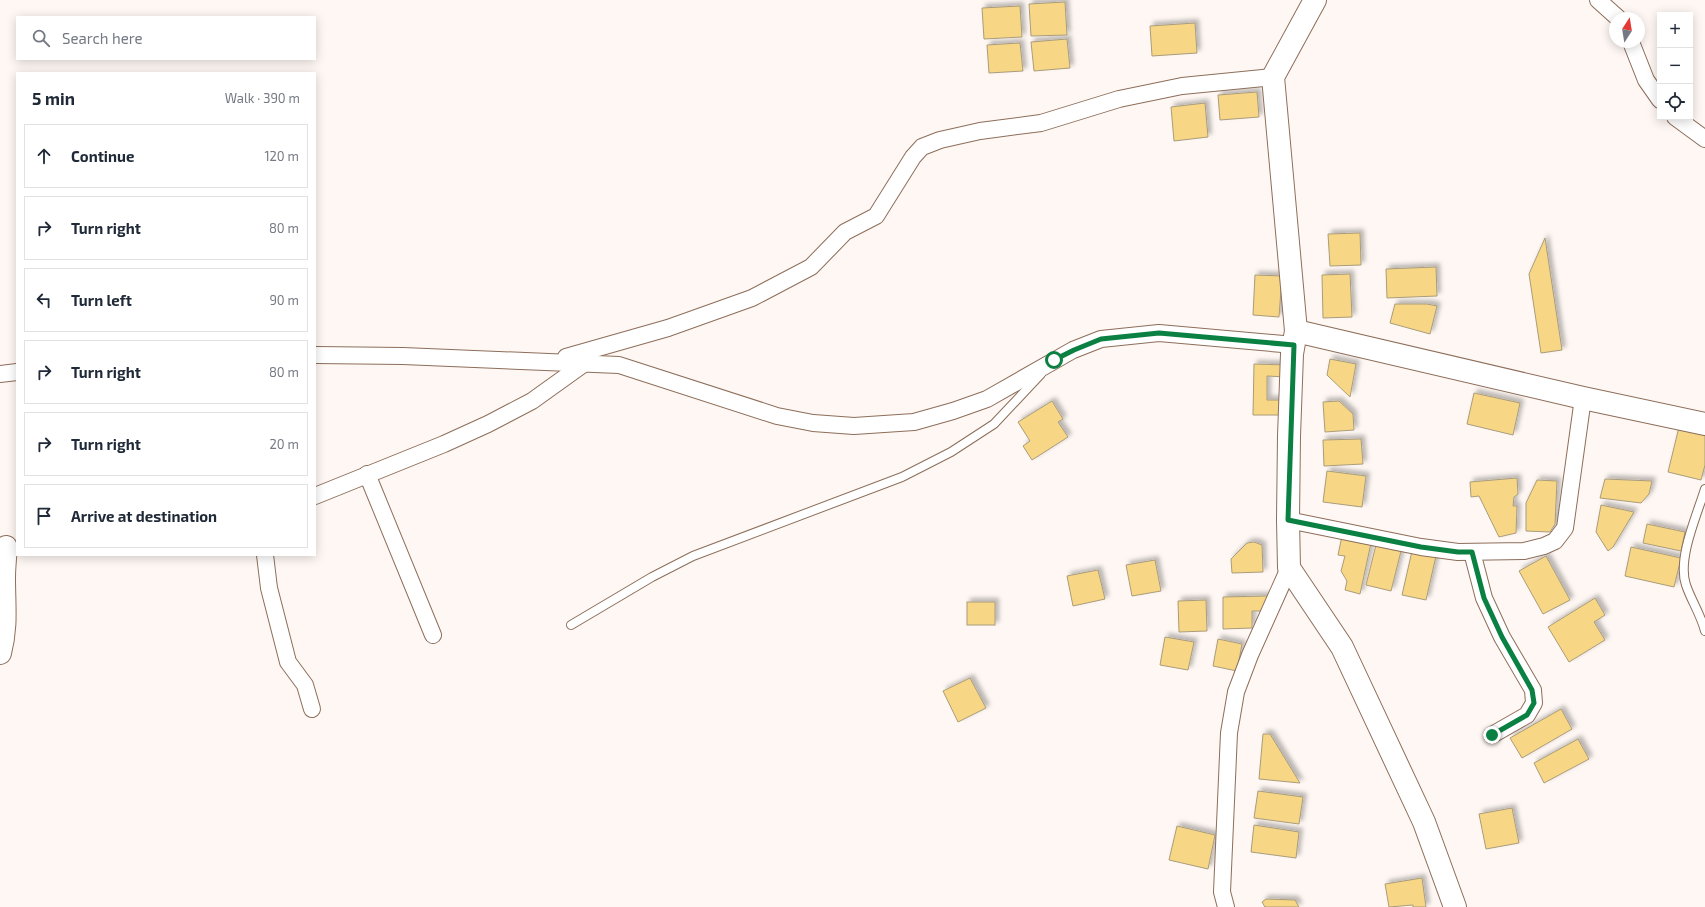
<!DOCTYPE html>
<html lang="en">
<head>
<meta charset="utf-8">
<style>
  :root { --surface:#fff; --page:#f2f2f3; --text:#1f2937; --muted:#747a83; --line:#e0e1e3 }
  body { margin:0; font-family:"Exo 2",sans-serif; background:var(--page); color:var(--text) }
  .controls { position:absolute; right:12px; top:12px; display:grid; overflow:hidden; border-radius:0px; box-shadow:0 2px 10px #0003 }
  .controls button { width:36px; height:36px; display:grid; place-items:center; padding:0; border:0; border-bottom:1px solid var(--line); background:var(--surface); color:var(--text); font:20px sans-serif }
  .compass { position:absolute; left:1609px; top:12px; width:36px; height:36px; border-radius:50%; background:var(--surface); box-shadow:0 2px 10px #0003; rotate:12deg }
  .stop { position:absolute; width:12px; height:12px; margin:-9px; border:3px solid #0b8043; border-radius:50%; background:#fff }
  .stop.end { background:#0b8043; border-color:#fff; box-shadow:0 1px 4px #0008 }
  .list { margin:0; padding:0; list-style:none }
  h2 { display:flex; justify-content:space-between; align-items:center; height:52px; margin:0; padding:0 16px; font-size:17px }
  h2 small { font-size:13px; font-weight:400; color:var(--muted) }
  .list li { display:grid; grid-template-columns:26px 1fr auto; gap:12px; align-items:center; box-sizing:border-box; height:64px; margin:0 8px 8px; padding:0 8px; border:1px solid var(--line); border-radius:0px }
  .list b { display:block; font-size:15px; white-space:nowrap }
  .list em { font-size:13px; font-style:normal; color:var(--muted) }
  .icon { flex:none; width:22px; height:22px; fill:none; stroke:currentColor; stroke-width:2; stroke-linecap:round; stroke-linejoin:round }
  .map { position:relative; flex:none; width:1705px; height:907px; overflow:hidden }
  .search { position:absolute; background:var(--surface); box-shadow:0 2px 10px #0003; left:16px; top:16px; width:300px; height:44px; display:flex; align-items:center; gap:10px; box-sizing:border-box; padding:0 14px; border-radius:0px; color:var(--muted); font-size:15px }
  .panel { position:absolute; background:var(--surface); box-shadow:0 2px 10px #0003; left:16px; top:72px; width:300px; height:484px; border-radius:0px }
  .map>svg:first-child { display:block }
  .building { fill:#f7d786; stroke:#aa9c7a; filter:url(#shadow) }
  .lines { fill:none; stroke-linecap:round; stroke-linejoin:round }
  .lane-casing { stroke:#8d6e5a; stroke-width:10 }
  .street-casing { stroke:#8d6e5a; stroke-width:18 }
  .secondary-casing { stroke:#8d6e5a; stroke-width:24 }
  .lane { stroke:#fff; stroke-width:8 }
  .street { stroke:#fff; stroke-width:16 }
  .secondary { stroke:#fff; stroke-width:22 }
  .route { stroke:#0b8043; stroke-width:5 }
</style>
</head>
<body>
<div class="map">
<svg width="1705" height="907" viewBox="0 0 1705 907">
  <defs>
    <filter id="shadow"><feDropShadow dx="3.5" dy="-3.5" stdDeviation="2" flood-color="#0004"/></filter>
  </defs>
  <rect width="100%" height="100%" fill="#fef7f3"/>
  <g class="building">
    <path d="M1065,2L1067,35L1031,36L1029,4Z"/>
    <path d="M1020,6L1022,37L984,39L982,8Z"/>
    <path d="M1195,23L1197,53L1152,56L1150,26Z"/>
    <path d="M1067,39L1070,68L1034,71L1031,42Z"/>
    <path d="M1020,43L1023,71L989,73L987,45Z"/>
    <path d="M1257,92L1259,117L1220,120L1218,95Z"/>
    <path d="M1205,103L1208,137L1174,141L1171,107Z"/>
    <path d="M1360,233L1361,265L1330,266L1328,234Z"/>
    <path d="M1545,238L1562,350L1541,353L1529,274Z"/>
    <path d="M1436,267L1437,296L1387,298L1386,269Z"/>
    <path d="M1350,274L1352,317L1323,318L1322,275Z"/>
    <path d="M1255,275L1282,276L1279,317L1253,315Z"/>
    <path d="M1395,304H1427L1437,306L1430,334L1390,323Z"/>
    <path d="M1330,359L1356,364L1350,397L1327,375Z"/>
    <path d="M1254,364L1286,365V377L1267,376V400H1285L1284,415H1253Z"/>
    <path d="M1474,393L1520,403L1513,435L1467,424Z"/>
    <path d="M1052,401L1063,419L1058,422L1068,437L1032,460L1023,446L1030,441L1018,422Z"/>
    <path d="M1339,401L1353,414L1354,430L1325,432L1323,402Z"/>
    <path d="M1679,427L1705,433V465L1701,480L1668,472Z"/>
    <path d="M1361,439L1363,464L1324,466L1323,440Z"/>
    <path d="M1327,471L1366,476L1362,507L1323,502Z"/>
    <path d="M1517,478L1518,494L1514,497L1513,506H1517L1516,533L1499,537L1479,496L1471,497L1470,482Z"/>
    <path d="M1605,479L1652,481L1649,494L1641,503L1600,498Z"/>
    <path d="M1537,480L1557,481L1555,524L1550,532L1526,531V503Z"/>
    <path d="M1601,505L1634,512L1613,547L1608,551L1596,532Z"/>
    <path d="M1647,524L1685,532L1681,551L1643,543Z"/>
    <path d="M1342,536L1371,543L1360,594L1345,590L1347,581L1341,571L1345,556L1338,555Z"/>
    <path d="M1254,542L1262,545L1263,572L1232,573L1231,559L1247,543Z"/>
    <path d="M1376,545L1401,551L1391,591L1366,585Z"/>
    <path d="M1631,547L1681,558L1674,587L1625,576Z"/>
    <path d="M1412,551L1436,556L1426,600L1402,595Z"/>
    <path d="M1546,556L1570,600L1543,614L1519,571Z"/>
    <path d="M1155,560L1161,591L1132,596L1126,565Z"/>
    <path d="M1098,570L1105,599L1073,606L1067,576Z"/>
    <path d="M1268,596V611H1252V628L1223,629V597Z"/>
    <path d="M1595,598L1605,615L1594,622L1605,640L1569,662L1548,627Z"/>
    <path d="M1206,600L1207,631L1179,632L1178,601Z"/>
    <rect x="967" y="602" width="28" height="23"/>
    <path d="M1165,637L1194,642L1188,670L1160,665Z"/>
    <path d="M1218,639L1242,644L1237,671L1213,666Z"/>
    <path d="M970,678L986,708L958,722L943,691Z"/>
    <path d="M1561,709L1572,729L1522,758L1510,738Z"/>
    <path d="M1263,734H1270L1300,783L1259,779Z"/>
    <path d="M1578,739L1589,759L1544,783L1534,763Z"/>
    <path d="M1258,791L1303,797L1299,824L1254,818Z"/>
    <path d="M1512,808L1519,843L1486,849L1479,814Z"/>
    <path d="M1254,825L1299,832L1296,858L1251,852Z"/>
    <path d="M1177,826L1215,835L1208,869L1169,860Z"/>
    <path d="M1422,878L1426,907H1413V905L1389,907L1385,884Z"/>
    <path d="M1266,899L1295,900L1299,907H1265L1262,902Z"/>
  </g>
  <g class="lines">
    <g class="lane-casing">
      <g id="lane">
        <path d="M1705,489C1697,515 1677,559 1686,585C1691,600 1701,615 1705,631"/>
        <path d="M571,625L652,577L693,556L902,477L951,452L994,424L1041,374"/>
      </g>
    </g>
    <g class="street-casing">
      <g id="street">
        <path d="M1598,0L1618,18"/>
        <path d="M1631,42L1646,80L1660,100"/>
        <path d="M1675,117L1705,139"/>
        <path d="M315,355L403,356L619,365L777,416L813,423L854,426L914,422L953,411L987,399L1073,350L1101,339L1159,333L1294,345"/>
        <path d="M566,357L668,328L752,298L811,267L845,232L876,216L913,157L922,147L940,140L980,131L1041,123L1119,99L1182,86L1273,77"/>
        <path d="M0,374L17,372"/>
        <path d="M367,474L433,635"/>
        <path d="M315,496L444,444L488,424L532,401L585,363"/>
        <path d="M1288,520L1421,547L1458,552L1524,551L1544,546L1555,541L1565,528L1583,398"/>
        <path d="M1472,552L1484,598L1502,637L1533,690L1534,703L1527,715L1492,735"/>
        <path d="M265,555L269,588L288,662L305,685L312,709"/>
        <path d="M1226,907L1222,892L1229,733L1236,692L1250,655L1289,568"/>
      </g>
    </g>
    <g class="secondary-casing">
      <g id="secondary">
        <path d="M1315,0L1273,77L1296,331L1292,354L1289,436L1288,520L1289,568L1342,647L1424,822L1455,907"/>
        <path d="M1296,331L1583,398L1705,424"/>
        <path d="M0,653C7,626 4,606 4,578C4,568 5,558 6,547"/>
      </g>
    </g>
    <use href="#lane" class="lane"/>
    <use href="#street" class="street"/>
    <use href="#secondary" class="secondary"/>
  </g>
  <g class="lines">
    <path class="route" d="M1054,360L1074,350L1101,339L1159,333L1294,345L1288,520L1421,547L1458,552H1472L1484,598L1502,637L1532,690L1534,703L1527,715L1492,735"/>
  </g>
</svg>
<div class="controls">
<button>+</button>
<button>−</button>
<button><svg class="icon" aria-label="locate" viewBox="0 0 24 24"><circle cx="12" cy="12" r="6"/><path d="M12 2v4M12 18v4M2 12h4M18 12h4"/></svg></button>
</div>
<svg class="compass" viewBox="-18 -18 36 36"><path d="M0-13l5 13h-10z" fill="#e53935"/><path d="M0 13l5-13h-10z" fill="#747a83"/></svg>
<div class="stop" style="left:1054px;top:360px"></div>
<div class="stop end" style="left:1492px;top:735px"></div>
<div class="search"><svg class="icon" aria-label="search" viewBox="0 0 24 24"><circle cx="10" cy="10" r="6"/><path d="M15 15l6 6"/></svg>Search here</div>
<section class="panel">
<h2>5 min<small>Walk · 390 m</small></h2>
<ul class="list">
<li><svg class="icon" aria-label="ahead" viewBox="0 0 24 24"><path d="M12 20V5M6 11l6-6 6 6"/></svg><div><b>Continue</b></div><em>120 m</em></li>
<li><svg class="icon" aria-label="right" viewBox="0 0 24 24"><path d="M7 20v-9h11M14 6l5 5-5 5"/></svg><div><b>Turn right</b></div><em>80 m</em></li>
<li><svg class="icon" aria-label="left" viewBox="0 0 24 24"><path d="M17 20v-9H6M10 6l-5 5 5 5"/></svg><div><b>Turn left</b></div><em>90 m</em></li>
<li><svg class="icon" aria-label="right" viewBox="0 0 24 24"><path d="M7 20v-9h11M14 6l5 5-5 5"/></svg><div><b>Turn right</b></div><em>80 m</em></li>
<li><svg class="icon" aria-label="right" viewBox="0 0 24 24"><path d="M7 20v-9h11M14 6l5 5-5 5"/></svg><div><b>Turn right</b></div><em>20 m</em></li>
<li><svg class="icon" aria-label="arrive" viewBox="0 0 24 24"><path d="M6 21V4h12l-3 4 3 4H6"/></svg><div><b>Arrive at destination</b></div></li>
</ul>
</section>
</div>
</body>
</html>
